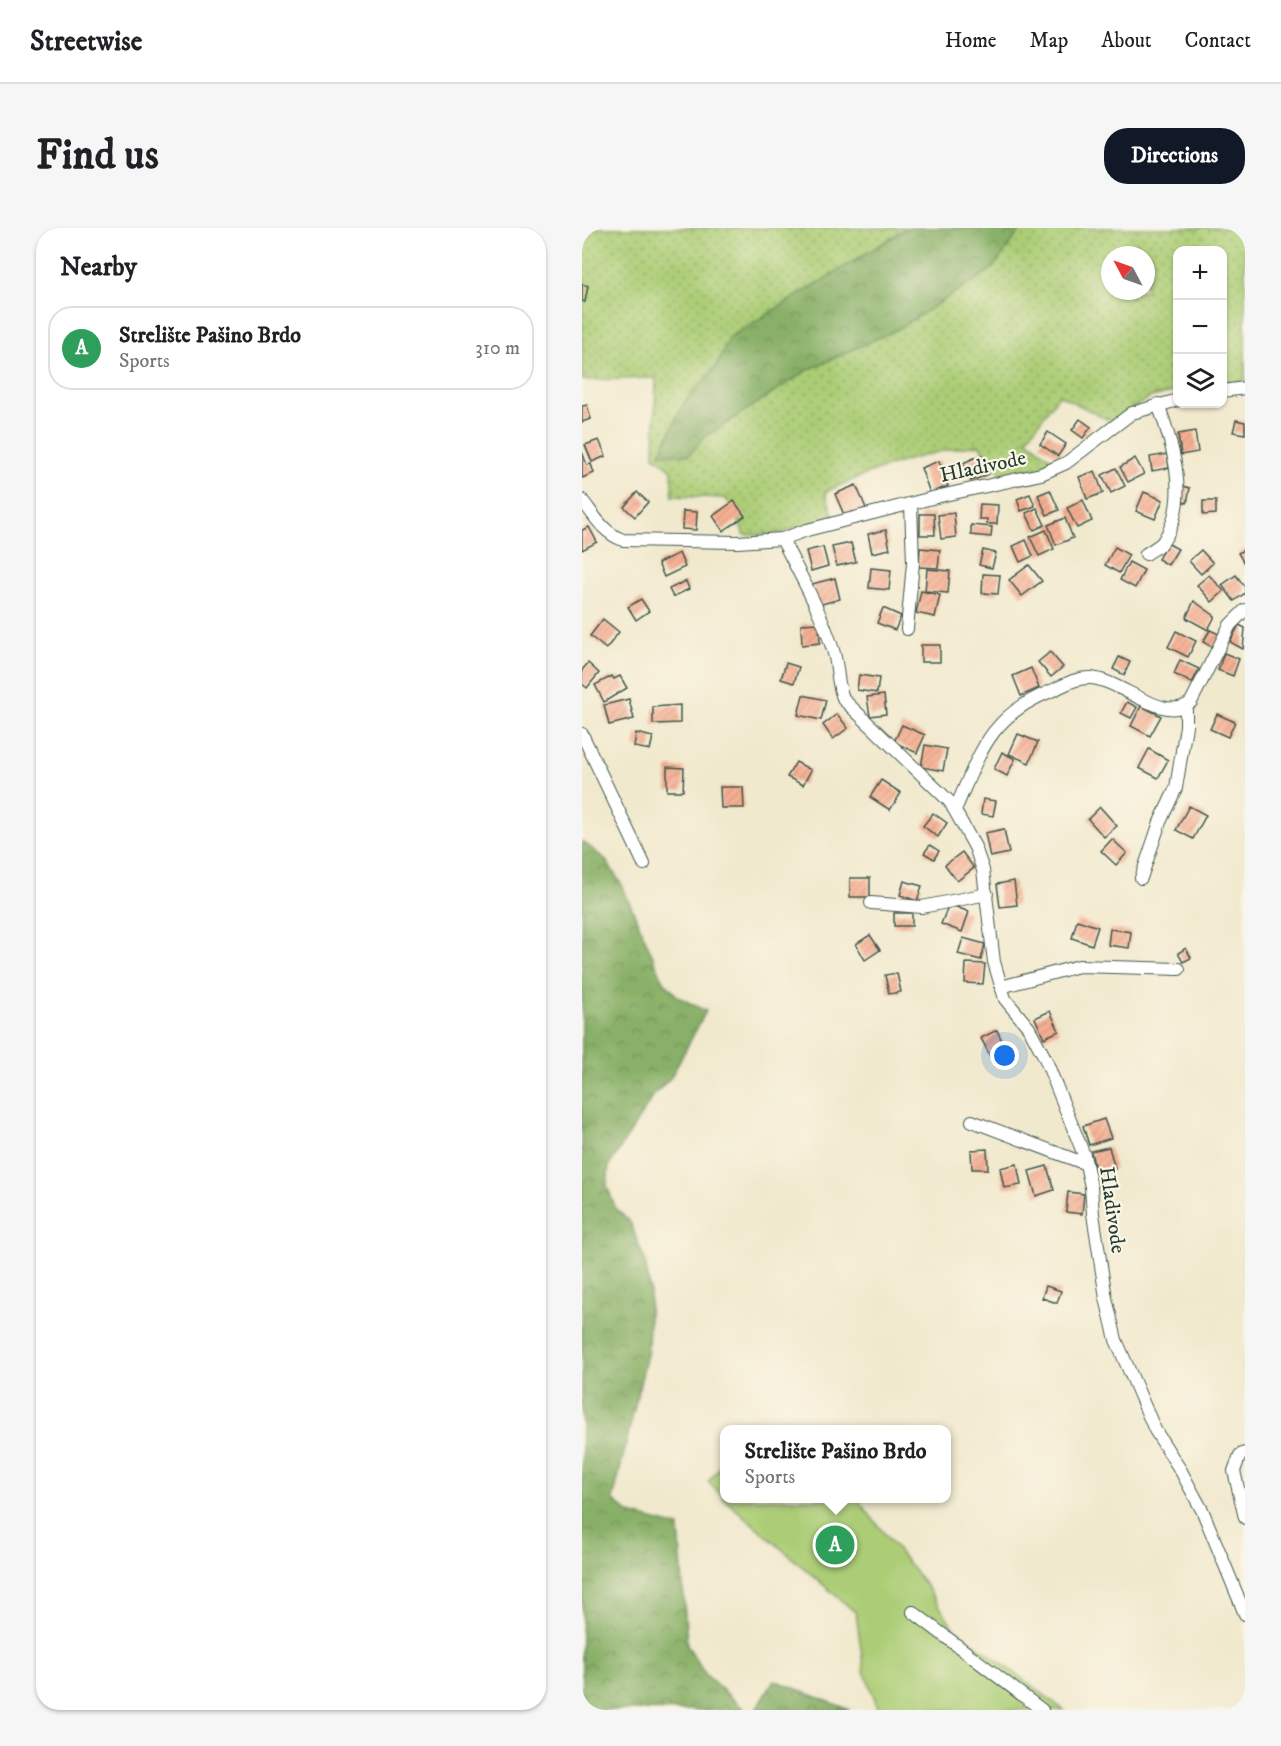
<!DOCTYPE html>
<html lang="en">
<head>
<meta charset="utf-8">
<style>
  :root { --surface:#fff; --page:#f6f6f6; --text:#202124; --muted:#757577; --line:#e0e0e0; --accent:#111827 }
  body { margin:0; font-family:"IM FELL DW Pica",serif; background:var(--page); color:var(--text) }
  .controls { position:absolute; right:18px; top:18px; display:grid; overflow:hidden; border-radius:12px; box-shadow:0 2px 4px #0004 }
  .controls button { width:54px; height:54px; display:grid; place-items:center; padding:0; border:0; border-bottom:2px solid var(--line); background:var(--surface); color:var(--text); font:30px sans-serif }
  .compass { position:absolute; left:519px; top:18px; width:54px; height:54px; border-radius:50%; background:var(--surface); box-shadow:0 2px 4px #0004; rotate:311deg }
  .you { position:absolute; left:423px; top:828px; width:21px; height:21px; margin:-15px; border:4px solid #fff; border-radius:50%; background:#1a73e8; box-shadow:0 0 0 9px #1a73e833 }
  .badge { display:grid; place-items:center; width:39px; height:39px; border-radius:50%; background:var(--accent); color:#fff; font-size:20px; font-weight:700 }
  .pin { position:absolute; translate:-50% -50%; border:3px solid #fff; box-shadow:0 2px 6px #0006 }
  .popup { position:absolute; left:138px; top:1197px; width:231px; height:78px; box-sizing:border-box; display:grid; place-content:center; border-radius:12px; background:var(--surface); filter:drop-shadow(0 2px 4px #0005); font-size:20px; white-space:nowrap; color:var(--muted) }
  .popup b { font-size:22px; color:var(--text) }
  .popup::after { content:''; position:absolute; left:50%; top:100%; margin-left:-12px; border:12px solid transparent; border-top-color:var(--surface) }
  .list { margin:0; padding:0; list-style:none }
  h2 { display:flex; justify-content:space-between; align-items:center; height:78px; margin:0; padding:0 24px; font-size:26px }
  h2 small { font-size:20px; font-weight:400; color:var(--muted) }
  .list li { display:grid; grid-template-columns:39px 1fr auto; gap:18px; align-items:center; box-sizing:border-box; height:84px; margin:0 12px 12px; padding:0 12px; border:2px solid var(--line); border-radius:24px }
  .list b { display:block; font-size:22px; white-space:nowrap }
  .list p { margin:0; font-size:20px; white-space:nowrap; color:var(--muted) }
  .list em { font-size:20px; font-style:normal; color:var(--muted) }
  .icon { flex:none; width:33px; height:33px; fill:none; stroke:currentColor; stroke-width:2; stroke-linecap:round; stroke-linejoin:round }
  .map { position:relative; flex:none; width:663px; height:1482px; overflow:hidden; border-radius:24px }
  header { display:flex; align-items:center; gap:36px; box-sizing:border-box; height:84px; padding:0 30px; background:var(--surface); border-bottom:2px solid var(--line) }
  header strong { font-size:28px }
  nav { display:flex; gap:33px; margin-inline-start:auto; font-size:21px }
  .intro { display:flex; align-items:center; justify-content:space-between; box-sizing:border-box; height:144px; padding:0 36px }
  h1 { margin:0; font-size:42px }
  .button { padding:15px 27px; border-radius:24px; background:var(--accent); color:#fff; font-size:21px; font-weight:700 }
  main { display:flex; gap:36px; padding:0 36px }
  aside { flex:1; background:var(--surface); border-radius:24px; box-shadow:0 2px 4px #0004 }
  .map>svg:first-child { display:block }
  .grass { fill:url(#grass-dots); stroke:#668555; stroke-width:1.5; fill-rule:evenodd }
  .forest { fill:url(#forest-crowns); stroke:#54764e; stroke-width:1.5 }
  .garden { fill:#accd76; stroke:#668555; stroke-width:1.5 }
  .building { fill:url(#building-hatch) }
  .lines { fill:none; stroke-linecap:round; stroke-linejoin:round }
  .minor-casing { stroke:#3e574b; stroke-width:14 }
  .minor { stroke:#fff; stroke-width:12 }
  .labels { text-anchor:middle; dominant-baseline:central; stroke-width:4.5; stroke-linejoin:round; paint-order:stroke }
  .street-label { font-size:21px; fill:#1f3d34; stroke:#fcf5e5 }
</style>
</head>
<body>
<header>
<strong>Streetwise</strong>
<nav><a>Home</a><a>Map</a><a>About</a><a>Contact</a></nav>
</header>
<div class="intro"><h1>Find us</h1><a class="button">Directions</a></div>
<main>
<aside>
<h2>Nearby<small></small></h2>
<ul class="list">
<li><span class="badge" style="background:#2e9e5b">A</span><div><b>Strelište Pašino Brdo</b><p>Sports</p></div><em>310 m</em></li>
</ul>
</aside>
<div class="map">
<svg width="663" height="1482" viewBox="0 0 663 1482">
  <defs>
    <pattern id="grass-dots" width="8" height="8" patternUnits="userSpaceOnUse" patternTransform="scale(1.5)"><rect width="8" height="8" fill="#accd76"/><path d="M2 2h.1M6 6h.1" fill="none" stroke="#8ba862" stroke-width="1.8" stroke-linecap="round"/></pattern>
    <pattern id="forest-crowns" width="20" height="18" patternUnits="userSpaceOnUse" patternTransform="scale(1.5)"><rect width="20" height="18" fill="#89b067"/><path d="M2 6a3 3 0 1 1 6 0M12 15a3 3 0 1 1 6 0" fill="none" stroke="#6f9056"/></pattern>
    <pattern id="building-hatch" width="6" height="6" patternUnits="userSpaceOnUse" patternTransform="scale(1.5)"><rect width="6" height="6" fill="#f6af92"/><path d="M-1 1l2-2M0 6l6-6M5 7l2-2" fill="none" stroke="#d2977e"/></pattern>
  </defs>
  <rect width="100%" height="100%" fill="#fcf5e5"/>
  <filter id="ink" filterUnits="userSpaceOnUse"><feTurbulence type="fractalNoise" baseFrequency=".0167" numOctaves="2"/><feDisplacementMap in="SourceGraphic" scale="12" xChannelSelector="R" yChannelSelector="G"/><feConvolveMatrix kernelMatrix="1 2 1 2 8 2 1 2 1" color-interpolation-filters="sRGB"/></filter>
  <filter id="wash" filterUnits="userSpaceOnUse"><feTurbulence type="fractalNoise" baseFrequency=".008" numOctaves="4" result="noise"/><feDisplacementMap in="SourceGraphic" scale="24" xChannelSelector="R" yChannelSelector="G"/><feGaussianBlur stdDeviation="1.35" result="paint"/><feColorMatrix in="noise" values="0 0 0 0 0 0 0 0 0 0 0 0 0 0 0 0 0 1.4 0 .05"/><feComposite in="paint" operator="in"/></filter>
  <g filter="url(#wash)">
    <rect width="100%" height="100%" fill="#f1e9cd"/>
    <path class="grass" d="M0,0H663V154L641,157L640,22H596L595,163L569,169L528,193L477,167L445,211L472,233L455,241L420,247L397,217C343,223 293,241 243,264L252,289L196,306L162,307L152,281L143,270L90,268V242L72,228L74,150L0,152ZM528,27H564V63H528Z"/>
    <g class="forest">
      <path d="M325,0H440L410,41L318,100L224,143L123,209L107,227L78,226L101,176L134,139L148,109Z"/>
      <path d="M0,613L23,631L40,657L81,752L96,769L124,783L89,849L71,868L27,938L25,958L34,981L48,994L63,1033L68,1063L66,1122L31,1272L48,1286L97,1299L105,1417L124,1447L163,1482H0Z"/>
      <path d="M192,1452L268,1482H174Z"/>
    </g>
    <g class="garden">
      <path d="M142,1233V1270L126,1254Z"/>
      <path d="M142,1271H275L342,1355L372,1400L482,1482H297L282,1443L274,1385Z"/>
    </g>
    <g id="blocks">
      <g class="building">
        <path d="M0,56L6,58L3,74L0,73Z"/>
        <path d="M5,177L9,191L0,194V178Z"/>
        <path d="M498,191L509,199L501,210L490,202Z"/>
        <path d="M654,192L663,194V206L651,204Z"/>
        <path d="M613,203L616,224L599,227L596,206Z"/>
        <path d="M466,204L484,216L476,228L458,216Z"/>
        <path d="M17,212L24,228L10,234L3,217Z"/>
        <path d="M0,224L5,237L9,236L12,245L0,250Z"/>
        <path d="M585,226L587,240L570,243L568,229Z"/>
        <path d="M399,227L407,246L389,253L381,235Z"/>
        <path d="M553,230L562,246L546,254L538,239Z"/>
        <path d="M357,233L366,258L348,265L339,240Z"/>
        <path d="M534,240L543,258L529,265L520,247Z"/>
        <path d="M513,243L521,265L505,271L497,249Z"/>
        <path d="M274,257L284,280L263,289L253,266Z"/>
        <path d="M601,258L608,260L605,275L598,273Z"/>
        <path d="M468,262L477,282L465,287L456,267Z"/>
        <path d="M55,264L66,274L53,289L42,279Z"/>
        <path d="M562,264L581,272L573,291L554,283Z"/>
        <path d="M448,266L453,278L439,283L435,271Z"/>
        <path d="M501,272L510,293L495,300L485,280Z"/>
        <path d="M152,273L163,288L141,303L131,288Z"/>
        <path d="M621,273H634V286L621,287Z"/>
        <path d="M398,276L416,277L415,296H405V291H397Z"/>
        <path d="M455,280L463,297L452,302L444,285Z"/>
        <path d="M101,283L115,284L114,302L100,301Z"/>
        <path d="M372,285L374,309L359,311L356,287Z"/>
        <path d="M338,286H352L353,307H338Z"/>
        <path d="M483,290L491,310L474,317L466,297Z"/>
        <path d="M389,297L410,299L409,309L389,307Z"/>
        <path d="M7,299L15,314L0,322V302Z"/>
        <path d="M304,302L308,321L290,325L286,306Z"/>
        <path d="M464,302L472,321L457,328L448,309Z"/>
        <path d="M444,312L451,328L438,334L431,318Z"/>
        <path d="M269,315L274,334L255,338L250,319Z"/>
        <path d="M585,315L596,321L586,337L576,331Z"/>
        <path d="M241,319L246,338L229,343L224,323Z"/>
        <path d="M533,319L547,327L537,345L523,337Z"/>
        <path d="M338,320L358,322L356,340L337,339Z"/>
        <path d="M663,321V337L656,325Z"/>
        <path d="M401,322L414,325L410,340L397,337Z"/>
        <path d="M619,322L631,335L619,346L607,333Z"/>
        <path d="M97,325L103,339L82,349L76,335Z"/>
        <path d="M547,334L562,342L553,360L538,352Z"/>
        <path d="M447,337L460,353L440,368L427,352Z"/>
        <path d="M289,340L309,342L307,362L287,360Z"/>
        <path d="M345,341L368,343L366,365L343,363Z"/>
        <path d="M401,346L418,347L416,366L400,365Z"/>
        <path d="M627,347L642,363L630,374L615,357Z"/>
        <path d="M654,347L663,359V365L652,373L640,357Z"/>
        <path d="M253,350L258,371L236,377L230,356Z"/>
        <path d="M104,353L107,361L91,369L87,361Z"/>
        <path d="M339,363L358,367L353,389L334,385Z"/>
        <path d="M59,371L67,383L54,392L46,379Z"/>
        <path d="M612,373L633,388L626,402L604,390Z"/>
        <path d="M301,380L319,388L313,402L295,395Z"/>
        <path d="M21,391L37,404L24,421L8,408Z"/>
        <path d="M237,395L238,415L220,417L219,396Z"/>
        <path d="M657,397L663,400L661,421L648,414Z"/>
        <path d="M628,402L639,407L632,420L621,414Z"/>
        <path d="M594,403L614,413L606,429L586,419Z"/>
        <rect x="339" y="417" width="19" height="17"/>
        <path d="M468,424L481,439L469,449L456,434Z"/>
        <path d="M642,425L657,431L651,448L636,442Z"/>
        <path d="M537,429L548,434L542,447L531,441Z"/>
        <path d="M598,432L617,441L610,455L592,446Z"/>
        <path d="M6,435L17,445L5,460L0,456V442Z"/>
        <path d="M204,435L217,439L212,455L199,451Z"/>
        <path d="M449,440L457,460L439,468L431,448Z"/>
        <path d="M277,447L297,450L295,465L275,462Z"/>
        <path d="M30,448L32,451L38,448L45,460L22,474L13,457Z"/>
        <path d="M221,467L244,472L239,492L216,487Z"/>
        <path d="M302,467L304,486L288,488L285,469Z"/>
        <path d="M47,471L52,491L27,497L22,477Z"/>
        <path d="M545,474L555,479L549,490L539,485Z"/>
        <path d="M98,477V495L71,496V479Z"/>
        <path d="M559,478L579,488L568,508L549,498Z"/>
        <path d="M255,486L266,500L251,511L241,497Z"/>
        <path d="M635,486L653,494L646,509L628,501Z"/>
        <path d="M320,497L343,507L335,525L312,514Z"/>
        <path d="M54,505L71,509L68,522L52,519Z"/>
        <path d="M436,506L456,514L447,535L427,526Z"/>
        <path d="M343,517L365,521L361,543L339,539Z"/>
        <path d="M567,521L586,532L576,550L557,540Z"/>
        <path d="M420,524L433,531L425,548L412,541Z"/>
        <path d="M214,534L229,542L221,557L205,549Z"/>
        <path d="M85,539L102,540L101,563H85Z"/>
        <path d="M299,552L319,565L308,582L288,569Z"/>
        <path d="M138,559H161L162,580H139Z"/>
        <path d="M401,571L414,573L411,588L399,586Z"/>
        <path d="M607,578L624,587L611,611L594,602Z"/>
        <path d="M518,579L535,598L522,609L506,591Z"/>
        <path d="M351,585L365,595L356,609L341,598Z"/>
        <path d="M422,601L427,625L408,629L403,605Z"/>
        <path d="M530,611L545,625L534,637L519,623Z"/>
        <path d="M348,617L357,623L352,631L342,625Z"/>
        <path d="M380,624L392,640L375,653L363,637Z"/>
        <rect x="268" y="650" width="20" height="19"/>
        <path d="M322,653L340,658L335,673L318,667Z"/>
        <path d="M432,653L435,677L418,679L415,656Z"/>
        <path d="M367,676L387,684L380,704L359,696Z"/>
        <rect x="312" y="685" width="18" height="13"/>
        <path d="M495,692L516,699L510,717L490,710Z"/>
        <path d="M528,701L549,704L547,720L526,717Z"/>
        <path d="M288,707L298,722L283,732L274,716Z"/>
        <path d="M381,710L403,716L399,732L376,726Z"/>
        <path d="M604,720L609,730L601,734L596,725Z"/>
        <path d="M384,735L403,736L401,756L383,755Z"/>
        <path d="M315,745L319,764L307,766L303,747Z"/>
        <path d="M468,783L477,803L462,810L453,790Z"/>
        <path d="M415,802L424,822L409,830L399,810Z"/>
        <path d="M522,891L529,910L507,917L501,898Z"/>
        <path d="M527,919L533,941L514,946L509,923Z"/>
        <path d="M405,921L406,941H390L389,922Z"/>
        <path d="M435,936L439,957L422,960L418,940Z"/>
        <path d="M465,938L472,962L454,968L447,943Z"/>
        <path d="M486,964L502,966L500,986L484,984Z"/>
        <path d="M464,1058L479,1063L475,1075L460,1070Z"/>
      </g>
    </g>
  </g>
  <g filter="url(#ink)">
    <use href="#blocks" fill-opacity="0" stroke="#3e574b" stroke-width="1.5"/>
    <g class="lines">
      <g class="minor-casing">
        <g id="minor">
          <path d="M640,163L663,160"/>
          <path d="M596,172L550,185L484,235L459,246L358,268L225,302L200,311C218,347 239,383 251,422C257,439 254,456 262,472L368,574L393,619L401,642L412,734L423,771L447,800L463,830L502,927L509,959L511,986L524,1070L534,1112L573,1202L599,1243L621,1284L663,1386"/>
          <path d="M0,272C12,287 21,305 41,312L156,314L200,311"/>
          <path d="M564,326C569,322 579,318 582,312C608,272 591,217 576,176"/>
          <path d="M325,401L331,335L329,276"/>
          <path d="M0,506L62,636"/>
          <path d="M373,582C398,525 407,488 469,463C481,458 494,449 508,450C538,451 582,497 609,474L648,397L663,382"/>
          <path d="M559,650L578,594L594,560L604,498V478"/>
          <path d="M289,675L340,679L405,666"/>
          <path d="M419,759L497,738L597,741"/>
          <path d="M390,893L504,936"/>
          <path d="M663,1225L658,1227L652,1243L663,1290"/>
          <path d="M331,1384L460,1482"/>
        </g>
      </g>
      <use href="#minor" class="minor"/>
    </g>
  </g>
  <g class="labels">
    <g class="street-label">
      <text transform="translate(401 239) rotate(-12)">Hladivode</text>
      <text transform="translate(530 982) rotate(82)">Hladivode</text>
    </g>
  </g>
</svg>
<div class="controls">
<button>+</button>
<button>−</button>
<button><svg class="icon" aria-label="layers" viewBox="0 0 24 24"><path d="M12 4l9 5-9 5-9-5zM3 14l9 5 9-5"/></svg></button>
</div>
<svg class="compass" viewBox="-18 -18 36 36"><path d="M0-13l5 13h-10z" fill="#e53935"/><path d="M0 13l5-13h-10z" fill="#757577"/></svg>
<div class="you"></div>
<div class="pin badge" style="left:253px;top:1317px;background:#2e9e5b">A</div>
<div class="popup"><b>Strelište Pašino Brdo</b>Sports</div>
</div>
</main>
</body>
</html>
